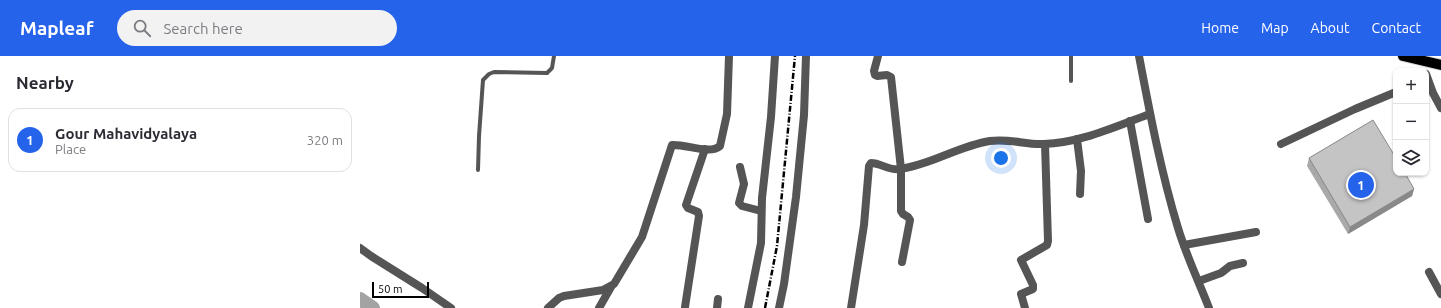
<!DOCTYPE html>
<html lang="en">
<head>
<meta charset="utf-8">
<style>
  :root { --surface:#fff; --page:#f2f2f3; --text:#2b2b33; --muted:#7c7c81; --line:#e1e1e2; --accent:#2563eb }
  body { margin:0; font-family:Ubuntu,sans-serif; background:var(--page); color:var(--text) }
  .controls { position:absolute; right:12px; top:12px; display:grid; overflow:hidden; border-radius:8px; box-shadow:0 1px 3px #0004 }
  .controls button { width:36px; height:36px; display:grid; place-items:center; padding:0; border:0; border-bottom:1px solid var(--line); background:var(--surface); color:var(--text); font:20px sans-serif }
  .scale { position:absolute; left:12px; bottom:10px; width:57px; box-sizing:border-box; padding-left:4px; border:2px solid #000; border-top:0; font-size:11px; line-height:14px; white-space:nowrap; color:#000; -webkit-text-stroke:3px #fff; paint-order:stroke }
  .you { position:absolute; left:641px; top:102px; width:14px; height:14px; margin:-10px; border:3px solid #fff; border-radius:50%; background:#1a73e8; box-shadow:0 0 0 6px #1a73e833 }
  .badge { display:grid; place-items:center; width:26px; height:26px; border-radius:50%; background:var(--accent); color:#fff; font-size:13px; font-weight:700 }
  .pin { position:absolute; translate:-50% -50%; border:2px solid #fff; box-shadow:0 1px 4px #0006 }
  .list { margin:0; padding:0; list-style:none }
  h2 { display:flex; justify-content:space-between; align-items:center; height:52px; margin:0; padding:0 16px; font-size:17px }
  h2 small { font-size:13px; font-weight:400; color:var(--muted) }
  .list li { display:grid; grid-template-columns:26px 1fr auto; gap:12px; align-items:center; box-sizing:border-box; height:64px; margin:0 8px 8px; padding:0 8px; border:1px solid var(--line); border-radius:12px }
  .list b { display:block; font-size:15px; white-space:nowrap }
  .list p { margin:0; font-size:13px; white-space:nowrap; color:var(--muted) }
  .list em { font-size:13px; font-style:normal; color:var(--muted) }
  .icon { flex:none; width:22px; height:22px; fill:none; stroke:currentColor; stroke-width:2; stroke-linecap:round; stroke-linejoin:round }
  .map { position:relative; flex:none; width:1081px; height:252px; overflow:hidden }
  header { display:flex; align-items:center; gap:24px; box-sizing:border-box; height:56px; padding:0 20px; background:var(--accent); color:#fff }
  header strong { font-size:19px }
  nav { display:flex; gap:22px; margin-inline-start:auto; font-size:14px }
  .search { width:280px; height:36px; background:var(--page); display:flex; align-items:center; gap:10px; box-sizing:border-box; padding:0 14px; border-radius:22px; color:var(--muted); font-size:15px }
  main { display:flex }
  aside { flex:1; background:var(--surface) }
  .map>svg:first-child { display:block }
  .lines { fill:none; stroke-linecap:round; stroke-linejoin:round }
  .river { stroke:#a3a3a3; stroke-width:14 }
  .primary-casing { stroke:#dbdbdb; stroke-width:12 }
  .lane { stroke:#555; stroke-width:4 }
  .street { stroke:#555; stroke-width:8 }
  .primary { stroke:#000; stroke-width:10 }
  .rail { stroke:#000; stroke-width:2.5; stroke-dasharray:6 2 1 2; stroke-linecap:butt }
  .wall { fill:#a9a9a9 }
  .shaded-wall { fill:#898989 }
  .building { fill:#c4c4c4; stroke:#898989 }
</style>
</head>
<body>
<header>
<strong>Mapleaf</strong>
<div class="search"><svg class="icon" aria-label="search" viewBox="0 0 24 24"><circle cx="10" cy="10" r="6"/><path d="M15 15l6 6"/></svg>Search here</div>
<nav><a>Home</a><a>Map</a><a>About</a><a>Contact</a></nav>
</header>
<main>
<aside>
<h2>Nearby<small></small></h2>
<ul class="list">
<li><span class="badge">1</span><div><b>Gour Mahavidyalaya</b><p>Place</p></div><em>320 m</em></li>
</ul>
</aside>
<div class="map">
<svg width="1081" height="252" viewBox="0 0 1081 252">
  <rect width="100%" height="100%" fill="#fff"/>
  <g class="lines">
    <path class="river" d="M0,243L13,252"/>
    <g class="primary-casing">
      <path id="primary" d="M1043,0L1081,9"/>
    </g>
    <g class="lane">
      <path d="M711,25V0"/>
      <path d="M118,114L119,80L123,24L129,18L134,16L187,17L192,12L194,0"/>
    </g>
    <g class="street">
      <path d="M518,0L514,15L515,19L517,20L527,19L531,21L541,113V155L543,158L548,161L550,164L542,206"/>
      <path d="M779,0C790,58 801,116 818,172C826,199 839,226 849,252"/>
      <path d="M1066,18L1073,37L1081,52"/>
      <path d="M770,65L788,163"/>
      <path d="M717,83L721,115L720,138"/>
      <path d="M921,88L995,53L1036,36"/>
      <path d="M380,111L384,128L379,147L382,150L401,155"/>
      <path d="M824,189L896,176"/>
      <path d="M0,192L11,200L62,232L91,252"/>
      <path d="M1069,216L1081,238"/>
      <path d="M839,225L861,217L870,210L883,207"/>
      <path d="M325,251L339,160L338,156L328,152L326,149L345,93"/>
      <path d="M188,252L199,242L204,240L243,234L254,228L282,181L312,89C326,88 350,99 360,90L367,58L369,0"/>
      <path d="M239,252L251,231"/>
      <path d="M357,252L358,243"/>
      <path d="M388,252L401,187L402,142L411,61L415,0"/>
      <path d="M419,252L424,228L436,141L444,59L446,0"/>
      <path d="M491,252L504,169L509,110L511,107C521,107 529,115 540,113C571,109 598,90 630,85C648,82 666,89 684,88C721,87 756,70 790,58"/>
      <path d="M665,252L661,238L673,233V229L661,204L687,189L688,185L685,88"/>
    </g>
    <use href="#primary" class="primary"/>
    <path class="rail" d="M405,252L417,190L435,0"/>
  </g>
  <path class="wall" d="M949,102L1054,133L1052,140L988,178L947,110Z"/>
  <path class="shaded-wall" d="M1054,133L1052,140L988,178L990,171Z"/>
  <path class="building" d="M1013,64L1036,102V117H1045L1054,133L990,171L949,102Z"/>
</svg>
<div class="controls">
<button>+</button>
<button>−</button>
<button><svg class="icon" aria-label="layers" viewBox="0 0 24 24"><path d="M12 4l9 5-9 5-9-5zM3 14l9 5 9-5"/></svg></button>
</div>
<div class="scale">50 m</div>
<div class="you"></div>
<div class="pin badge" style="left:1001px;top:129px">1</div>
</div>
</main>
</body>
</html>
